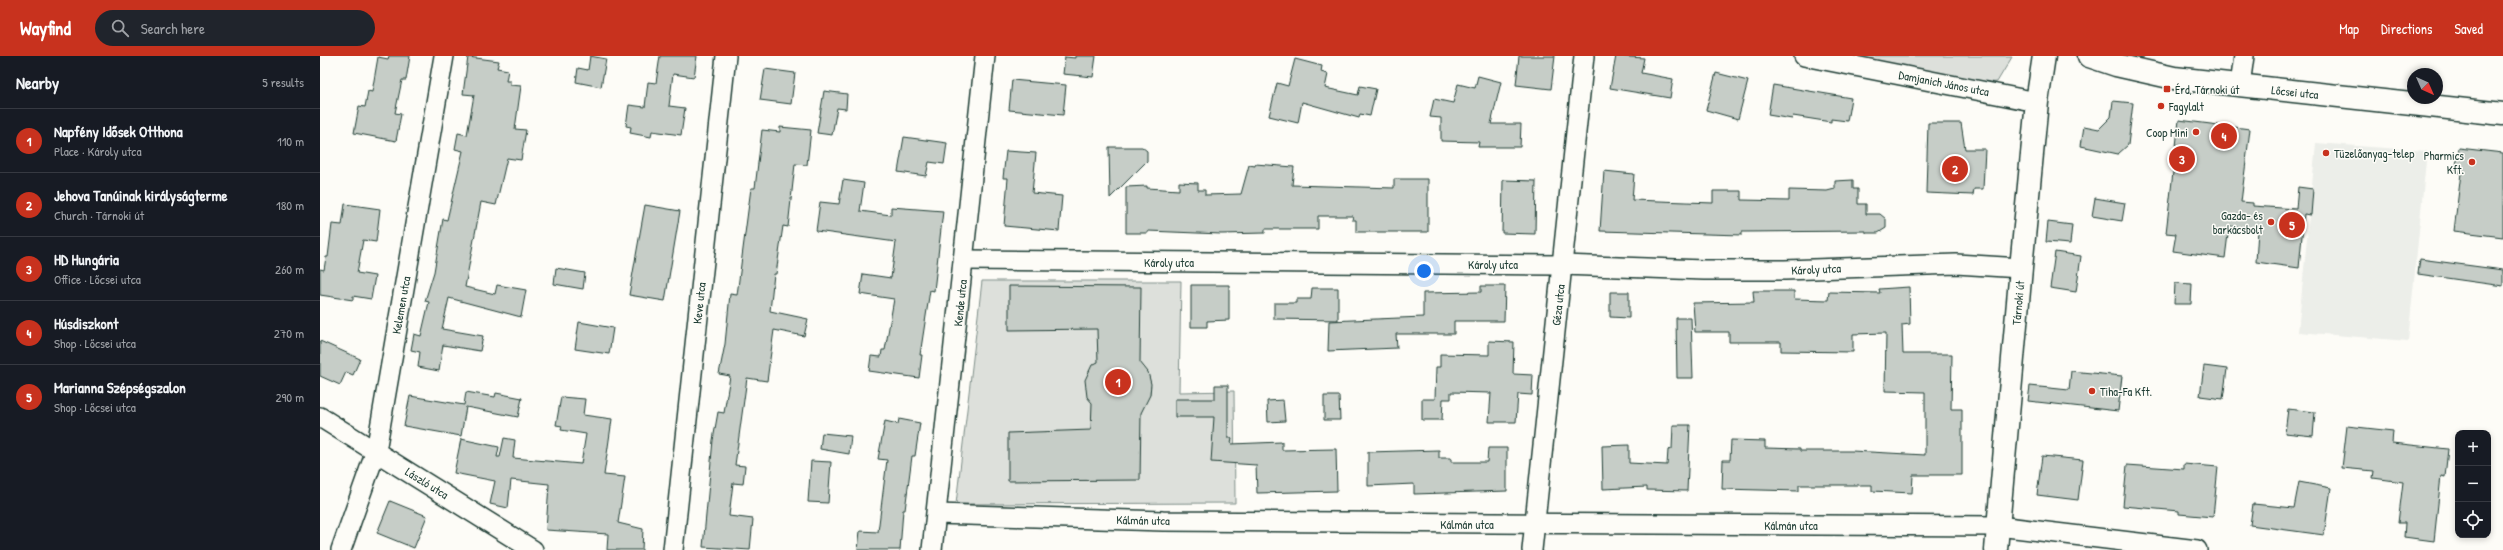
<!DOCTYPE html>
<html lang="en">
<head>
<meta charset="utf-8">
<style>
  :root { --surface:#171b24; --page:#20242c; --text:#f1f3f6; --muted:#9ea1a6; --line:#363941; --accent:#c8321e }
  body { margin:0; font-family:"Patrick Hand",sans-serif; background:var(--page); color:var(--text) }
  .controls { position:absolute; right:12px; bottom:12px; display:grid; overflow:hidden; border-radius:8px; box-shadow:0 2px 6px #0003 }
  .controls button { width:36px; height:36px; display:grid; place-items:center; padding:0; border:0; border-bottom:1px solid var(--line); background:var(--surface); color:var(--text); font:20px sans-serif }
  .compass { position:absolute; left:2087px; top:12px; width:36px; height:36px; border-radius:50%; background:var(--surface); box-shadow:0 2px 6px #0003; rotate:135deg }
  .you { position:absolute; left:1104px; top:215px; width:14px; height:14px; margin:-10px; border:3px solid #fff; border-radius:50%; background:#1a73e8; box-shadow:0 0 0 6px #1a73e833 }
  .badge { display:grid; place-items:center; width:26px; height:26px; border-radius:50%; background:var(--accent); color:#fff; font-size:13px; font-weight:700 }
  .pin { position:absolute; translate:-50% -50%; border:2px solid #fff; box-shadow:0 1px 4px #0006 }
  .list { margin:0; padding:0; list-style:none }
  h2 { display:flex; justify-content:space-between; align-items:center; height:52px; margin:0; padding:0 16px; font-size:17px }
  h2 small { font-size:13px; font-weight:400; color:var(--muted) }
  .list li { display:grid; grid-template-columns:26px 1fr auto; gap:12px; align-items:center; box-sizing:border-box; height:64px; padding:0 16px; border-top:1px solid var(--line) }
  .list b { display:block; font-size:15px; white-space:nowrap }
  .list p { margin:0; font-size:13px; white-space:nowrap; color:var(--muted) }
  .list em { font-size:13px; font-style:normal; color:var(--muted) }
  .icon { flex:none; width:22px; height:22px; fill:none; stroke:currentColor; stroke-width:2; stroke-linecap:round; stroke-linejoin:round }
  .map { position:relative; flex:none; width:2183px; height:494px; overflow:hidden }
  header { display:flex; align-items:center; gap:24px; box-sizing:border-box; height:56px; padding:0 20px; background:var(--accent); color:#fff }
  header strong { font-size:19px }
  nav { display:flex; gap:22px; margin-inline-start:auto; font-size:14px }
  .search { width:280px; height:36px; background:var(--page); display:flex; align-items:center; gap:10px; box-sizing:border-box; padding:0 14px; border-radius:22px; color:var(--muted); font-size:15px }
  main { display:flex }
  aside { flex:1; background:var(--surface) }
  .map>svg:first-child { display:block }
  .built { fill:#eceee9 }
  .green { fill:#dde0db; stroke:#7e8e88 }
  .building { fill:#c6cdc7; stroke:#1f3d34 }
  .lines { fill:none; stroke-linecap:round; stroke-linejoin:round }
  .minor-casing { stroke:#1f3d34; stroke-width:22 }
  .tertiary-casing { stroke:#1f3d34; stroke-width:25 }
  .minor { stroke:#fdfcf7; stroke-width:19 }
  .tertiary { stroke:#fdfcf7; stroke-width:22 }
  .poi-dot { fill:#c8321e; stroke:#fdfcf7; stroke-width:1.5 }
  .labels { text-anchor:middle; dominant-baseline:central; stroke-width:3; stroke-linejoin:round; paint-order:stroke }
  .street-label { font-size:12px; fill:#1f3d34; stroke:#fdfcf7 }
  .poi-label { font-size:12px; fill:#1f3d34; stroke:#fdfcf7; text-anchor:start }
</style>
</head>
<body>
<header>
<strong>Wayfind</strong>
<div class="search"><svg class="icon" aria-label="search" viewBox="0 0 24 24"><circle cx="10" cy="10" r="6"/><path d="M15 15l6 6"/></svg>Search here</div>
<nav><a>Map</a><a>Directions</a><a>Saved</a></nav>
</header>
<main>
<aside>
<h2>Nearby<small>5 results</small></h2>
<ul class="list">
<li><span class="badge">1</span><div><b>Napfény Idősek Otthona</b><p>Place · Károly utca</p></div><em>110 m</em></li>
<li><span class="badge">2</span><div><b>Jehova Tanúinak királyságterme</b><p>Church · Tárnoki út</p></div><em>180 m</em></li>
<li><span class="badge">3</span><div><b>HD Hungária</b><p>Office · Lőcsei utca</p></div><em>260 m</em></li>
<li><span class="badge">4</span><div><b>Húsdiszkont</b><p>Shop · Lőcsei utca</p></div><em>270 m</em></li>
<li><span class="badge">5</span><div><b>Marianna Szépségszalon</b><p>Shop · Lőcsei utca</p></div><em>290 m</em></li>
</ul>
</aside>
<div class="map">
<svg width="2183" height="494" viewBox="0 0 2183 494">
  <rect width="100%" height="100%" fill="#fdfcf7"/>
  <filter id="ink" filterUnits="userSpaceOnUse"><feTurbulence type="fractalNoise" baseFrequency=".025" numOctaves="2"/><feDisplacementMap in="SourceGraphic" scale="8" xChannelSelector="R" yChannelSelector="G"/><feConvolveMatrix kernelMatrix="1 2 1 2 8 2 1 2 1" color-interpolation-filters="sRGB"/></filter>
  <g filter="url(#ink)">
    <path class="built" d="M1996,87L2107,95L2088,285L1978,276Z"/>
    <g class="green">
      <path d="M1505,0H1692V1L1677,26L1649,28Z"/>
      <path d="M662,225H861L859,336L914,335L915,447L636,448Z"/>
    </g>
    <g class="building">
      <path d="M69,0H90L86,24H82L75,57L81,58L76,85L34,77L39,50L45,51L48,35L52,36L58,1L68,3Z"/>
      <path d="M270,0L286,3L281,31L256,26L258,12L268,14Z"/>
      <path d="M340,0H377L374,21L353,18L349,50L365,52L361,79L332,75L331,81L310,77L311,71L306,70L309,49L325,51L328,26L336,27Z"/>
      <path d="M755,0H776L773,21L743,18L745,1L755,2Z"/>
      <path d="M1199,0H1235L1231,33L1196,29Z"/>
      <path d="M1296,0L1324,2L1321,17L1353,23L1350,42L1290,32Z"/>
      <path d="M148,1L179,5L177,12L188,14L186,25H190V29L201,30L195,73L206,74L201,104L187,102L176,149L161,146L145,231L175,238L177,229L206,234L201,261L129,242L122,273L163,280L160,295L123,289L119,315L98,311L100,296L91,294L94,278L101,280L109,246L105,245L114,216L123,163L127,164L143,95L135,93L138,77L147,79L154,39L143,38Z"/>
      <path d="M975,3L1002,10L1001,16L1008,18L1005,32L1038,39L1040,30L1056,33L1050,60L1040,58L1039,62L982,46L978,67L949,60L957,27L968,30Z"/>
      <path d="M445,13L475,17L471,48L440,44Z"/>
      <path d="M1396,17L1428,25L1418,63L1386,54Z"/>
      <path d="M1158,20L1181,26L1171,68H1201L1200,91H1158L1159,86L1121,85V62L1110,61L1114,43L1133,47L1138,28L1155,32Z"/>
      <path d="M692,24L746,29L743,59L689,54Z"/>
      <path d="M1453,29L1531,42L1527,65L1511,63V66L1473,60L1472,63L1448,59Z"/>
      <path d="M504,35L527,38L526,53L517,52L512,79L497,77Z"/>
      <path d="M1793,45L1813,47L1808,89L1798,98L1761,90L1764,70L1779,73L1791,61Z"/>
      <path d="M1859,64L1930,73L1921,146L1933,147V150L1976,153L1978,131L1993,133L1991,159L1984,158L1979,212L1936,206L1938,174L1909,170L1905,202L1853,195L1856,178L1846,177Z"/>
      <path d="M1608,67H1641L1645,93H1665L1663,133H1654L1653,139L1606,137Z"/>
      <path d="M460,71L491,74L487,109L475,108L468,171L463,170L456,218H454L450,255L488,263L484,280L454,274L447,325L427,322L415,409L425,410L423,428L413,427L409,460L433,463L430,494L383,491L393,384L398,356L404,357L410,320L399,318L405,288L410,238L417,239L431,132H435L442,74L460,76Z"/>
      <path d="M584,81L627,87L624,108L609,106L606,120L578,116Z"/>
      <path d="M789,91H822L827,95V105L790,142Z"/>
      <path d="M2139,92L2183,97V181L2134,175L2141,117L2135,116Z"/>
      <path d="M686,95L716,97L712,137L742,140L739,175L684,170L688,122H683Z"/>
      <path d="M935,108L974,111L972,129L1074,132V123H1108V176H1036V164H1032L1033,160H998V173H945V177L901,178L828,175V177H806V131L827,130V132L859,134V126L878,127V134H885V139L921,138L929,109L935,110Z"/>
      <path d="M1284,115L1314,118L1312,144L1393,147V135H1421V144L1469,145V134L1507,135L1515,133V125L1533,124V133H1538V148H1546V158H1560L1566,163V172L1558,177H1546V175L1422,176V179L1280,175Z"/>
      <path d="M523,124L544,127L540,155L571,159V151L623,155L614,235L610,234L600,299H602L599,322L549,315L551,300L561,301L562,294H565L574,243L540,238L543,218L571,222L576,186L496,175L500,146L519,148Z"/>
      <path d="M1183,124L1216,125L1215,178L1182,177Z"/>
      <path d="M1775,142L1805,147L1802,165L1772,160Z"/>
      <path d="M25,148L60,153L56,186L43,184L37,217L55,220L51,243L33,240V244L0,239V213L4,214L6,201H8L12,168L22,169Z"/>
      <path d="M325,149L360,155L345,245L309,239Z"/>
      <path d="M1728,166L1752,169L1750,188L1726,186Z"/>
      <path d="M1735,196L1761,200L1756,236L1730,232Z"/>
      <path d="M2100,203L2183,214V230L2098,218Z"/>
      <path d="M236,212L265,217L263,233L234,228Z"/>
      <path d="M1855,227L1872,228L1871,248H1854Z"/>
      <path d="M871,229H909V264L887,265V271H871Z"/>
      <path d="M689,230L821,231L820,306L828,316L831,328L830,339L821,357L820,424L688,425V377L771,374L772,347L767,341L765,324L772,309L778,306L777,273L689,274Z"/>
      <path d="M1161,230H1185L1184,265H1134V278H1076L1077,292L1008,295L1009,265L1103,261V237L1161,236Z"/>
      <path d="M1589,231L1590,268L1582,269L1583,298H1632L1631,353H1642V419H1593L1592,437L1552,435V429H1479V435L1402,433L1403,404H1410L1411,384L1445,385V392L1480,393V395H1532L1605,399V336L1565,335L1566,277L1533,278V296L1461,295V286H1409V276H1375L1373,247L1434,246L1433,235H1474V243L1508,244L1509,236L1560,237L1559,233Z"/>
      <path d="M992,232H1018V264L954,263V247H976V243H991Z"/>
      <path d="M1290,236H1309V262L1290,261Z"/>
      <path d="M1356,262H1371L1373,322H1357Z"/>
      <path d="M259,266L293,272L289,298L255,293Z"/>
      <path d="M0,285L40,303L33,319L26,316L20,329L0,320Z"/>
      <path d="M1169,285L1194,286L1193,318L1213,319L1212,339L1198,338L1196,366H1169L1171,337L1131,336V343H1123L1122,364H1102V343H1115L1116,311H1120V298L1169,299Z"/>
      <path d="M1884,310L1907,313L1903,343L1880,340Z"/>
      <path d="M1751,315L1802,320L1798,355L1708,345L1710,330L1749,334Z"/>
      <path d="M895,329H908V382H912L911,388L962,386V394L1016,393L1017,435L937,437L936,409L891,406L894,361H855V343H895Z"/>
      <path d="M146,336L175,341L176,337L202,342L198,361L146,351L141,380L84,370L90,340L144,349Z"/>
      <path d="M1004,340H1019L1020,364H1004Z"/>
      <path d="M241,341L265,343L263,359L292,363L284,419L305,421L298,467L323,473L322,494H287L288,478L226,474L229,428L191,424L188,452L170,448L175,425L134,417L141,383L179,391L177,401H180L184,382L195,384L193,402L261,408L266,378L241,374L242,370L236,369Z"/>
      <path d="M963,344L965,365L948,366L947,345Z"/>
      <path d="M1968,353L1995,356L1993,380L1965,377Z"/>
      <path d="M579,363L600,367L595,400H592L585,454H583L580,494H538L540,475L558,476L567,404L558,403L565,365L578,368Z"/>
      <path d="M1353,369H1370L1367,435L1327,434V431L1283,433L1282,390L1309,389V407L1347,409L1348,394L1352,393Z"/>
      <path d="M2027,370L2073,375L2072,387L2128,393L2125,421L2121,420L2114,485L2084,481L2085,467H2078L2083,426L2053,422L2054,415L2022,412Z"/>
      <path d="M502,377L531,380L529,398L500,393Z"/>
      <path d="M1168,392H1187V435L1094,438V428L1048,430V396L1119,394V402H1131V406H1167Z"/>
      <path d="M1722,400L1763,404L1758,444L1717,439Z"/>
      <path d="M491,405L511,406L508,447L488,446Z"/>
      <path d="M1864,408L1898,411L1893,461L1859,458V455L1803,450L1807,409L1864,413Z"/>
      <path d="M1979,426L2011,432L2004,479L1930,469L1933,448L1974,452Z"/>
      <path d="M70,445L107,460L94,492L57,477Z"/>
    </g>
    <g class="lines">
      <g class="minor-casing">
        <g id="minor">
          <path d="M1484,0L1717,46"/>
          <path d="M1920,29L1924,0"/>
          <path d="M644,204L1242,209L1384,214H1465L1636,208L1701,212"/>
          <path d="M0,361L213,494"/>
          <path d="M617,458L843,465L1678,470L1877,494"/>
          <path d="M21,494L56,395L124,0"/>
          <path d="M353,494L406,0"/>
          <path d="M612,494L665,0"/>
          <path d="M1212,494L1264,0"/>
        </g>
      </g>
      <g class="tertiary-casing">
        <g id="tertiary">
          <path d="M1769,0L1796,9L1854,22L2183,58"/>
          <path d="M1676,494L1701,212L1717,46L1724,0"/>
        </g>
      </g>
      <use href="#minor" class="minor"/>
      <use href="#tertiary" class="tertiary"/>
    </g>
  </g>
  <g class="poi-dot">
    <rect x="1843" y="29" width="8" height="8" rx="2"/>
    <circle cx="1841" cy="50" r="4"/>
    <circle cx="1876" cy="76" r="4"/>
    <circle cx="2006" cy="97" r="4"/>
    <circle cx="2152" cy="106" r="4"/>
    <circle cx="1951" cy="166" r="4"/>
    <circle cx="1772" cy="335" r="4"/>
  </g>
  <g class="labels">
    <g class="street-label">
      <text transform="translate(1624 27) rotate(11)">Damjanich János utca</text>
      <text transform="translate(1975 36) rotate(6)">Lőcsei utca</text>
      <text x="849" y="206">Károly utca</text>
      <text x="1173" y="208">Károly utca</text>
      <text transform="translate(1496 213) rotate(-3)">Károly utca</text>
      <text transform="translate(379 247) rotate(-84)">Keve utca</text>
      <text transform="translate(640 247) rotate(-84)">Kende utca</text>
      <text transform="translate(1698 247) rotate(-85)">Tárnoki út</text>
      <text transform="translate(81 249) rotate(-80)">Kelemen utca</text>
      <text transform="translate(1238 249) rotate(-84)">Géza utca</text>
      <text transform="translate(107 427) rotate(32)">László utca</text>
      <text transform="translate(823 464) rotate(1)">Kálmán utca</text>
      <text x="1147" y="468">Kálmán utca</text>
      <text x="1471" y="469">Kálmán utca</text>
    </g>
    <g class="poi-label">
      <text x="1855" y="33">Érd, Tárnoki út</text>
      <text x="1849" y="50">Fagylalt</text>
      <text x="1868" y="76" text-anchor="end">Coop Mini</text>
      <text x="2014" y="97">Tüzelőanyag-telep</text>
      <text x="2144" y="99" text-anchor="end">Pharmics<tspan x="2144" dy="14">Kft.</tspan></text>
      <text x="1943" y="159" text-anchor="end">Gazda- és<tspan x="1943" dy="14">barkácsbolt</tspan></text>
      <text x="1780" y="335">Tiha-Fa Kft.</text>
    </g>
  </g>
</svg>
<div class="controls">
<button>+</button>
<button>−</button>
<button><svg class="icon" aria-label="locate" viewBox="0 0 24 24"><circle cx="12" cy="12" r="6"/><path d="M12 2v4M12 18v4M2 12h4M18 12h4"/></svg></button>
</div>
<svg class="compass" viewBox="-18 -18 36 36"><path d="M0-13l5 13h-10z" fill="#e53935"/><path d="M0 13l5-13h-10z" fill="#9ea1a6"/></svg>
<div class="you"></div>
<div class="pin badge" style="left:798px;top:326px">1</div>
<div class="pin badge" style="left:1635px;top:113px">2</div>
<div class="pin badge" style="left:1862px;top:103px">3</div>
<div class="pin badge" style="left:1904px;top:80px">4</div>
<div class="pin badge" style="left:1972px;top:169px">5</div>
</div>
</main>
</body>
</html>
